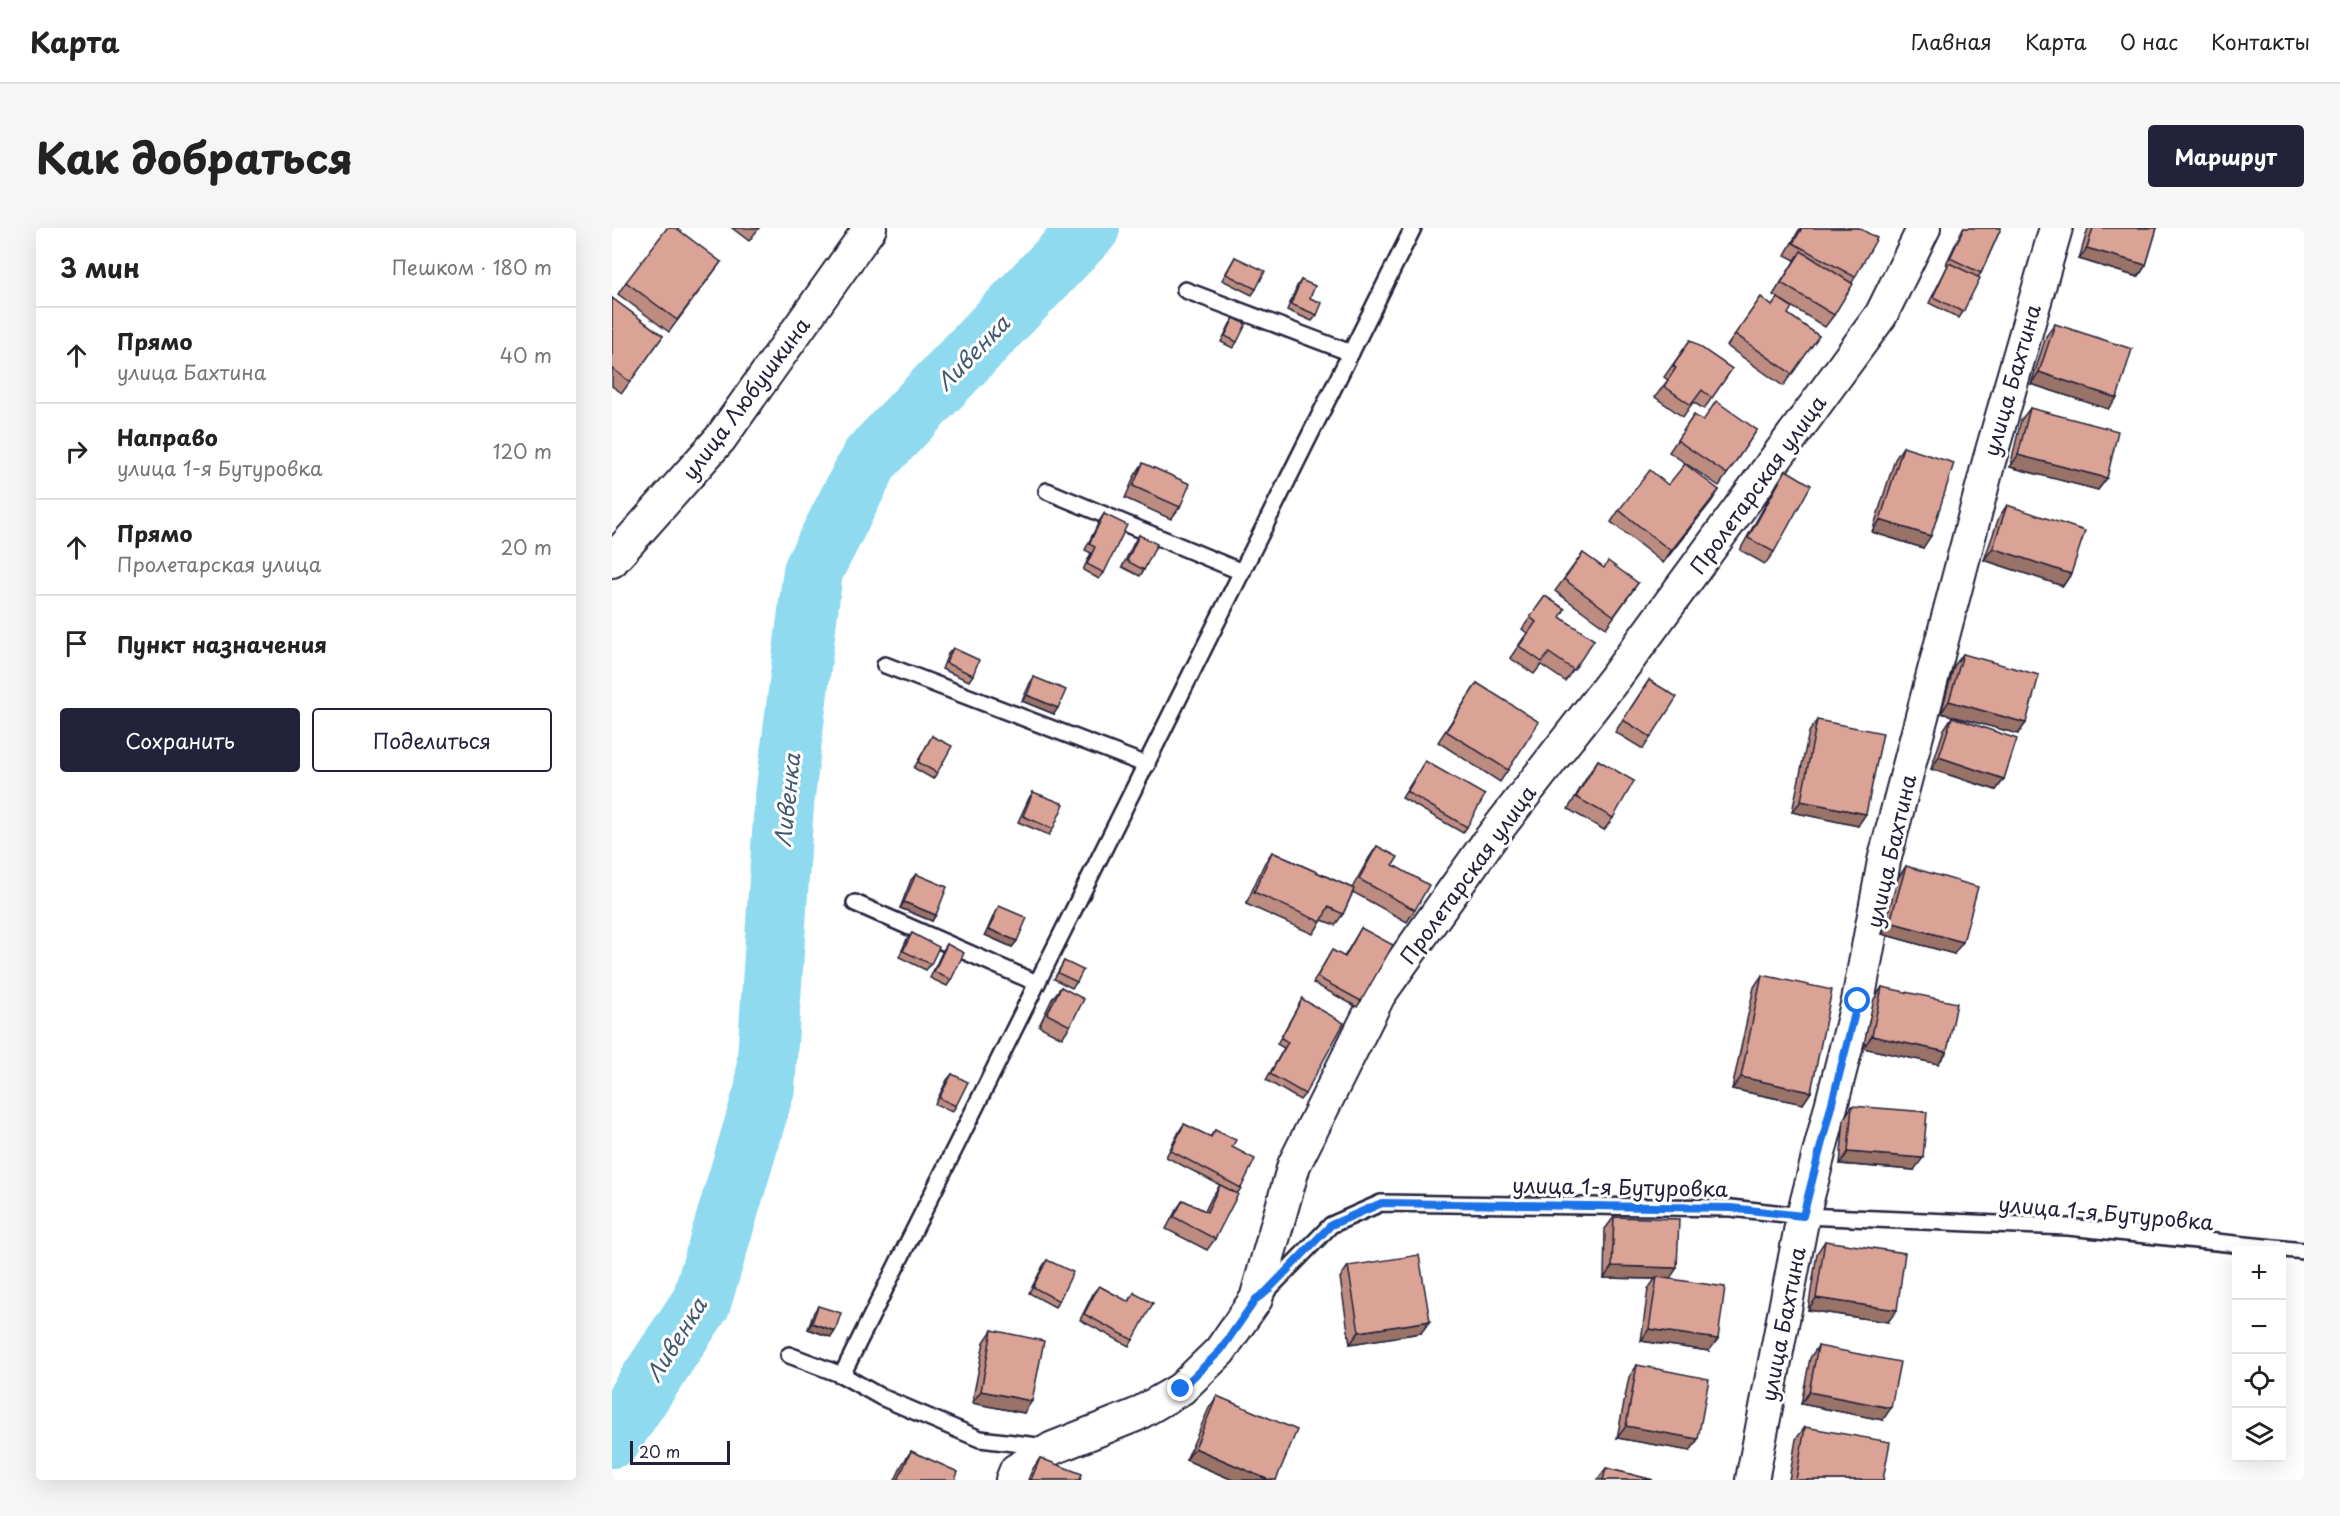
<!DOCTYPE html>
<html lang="ru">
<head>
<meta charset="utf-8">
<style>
  :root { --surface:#fff; --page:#f6f6f6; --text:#222; --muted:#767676; --line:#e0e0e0; --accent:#22223b }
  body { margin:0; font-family:"Playpen Sans",sans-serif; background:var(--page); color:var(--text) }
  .controls { position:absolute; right:18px; bottom:18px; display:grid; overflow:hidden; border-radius:6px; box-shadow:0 6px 24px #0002 }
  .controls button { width:54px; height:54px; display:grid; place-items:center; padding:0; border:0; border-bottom:2px solid var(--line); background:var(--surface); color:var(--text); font:30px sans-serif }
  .scale { position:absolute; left:18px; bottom:15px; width:100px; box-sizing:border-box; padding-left:6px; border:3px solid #22223b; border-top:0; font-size:16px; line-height:21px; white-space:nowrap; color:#22223b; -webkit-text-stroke:4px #fff; paint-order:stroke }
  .stop { position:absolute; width:18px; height:18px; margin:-14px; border:4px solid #1a73e8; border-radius:50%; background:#fff }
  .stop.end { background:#1a73e8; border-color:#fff; box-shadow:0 2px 6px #0008 }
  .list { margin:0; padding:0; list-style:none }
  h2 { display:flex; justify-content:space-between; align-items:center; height:78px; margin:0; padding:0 24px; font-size:26px }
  h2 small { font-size:20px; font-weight:400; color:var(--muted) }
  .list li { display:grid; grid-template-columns:39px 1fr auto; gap:18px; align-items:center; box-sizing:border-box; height:96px; padding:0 24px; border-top:2px solid var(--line) }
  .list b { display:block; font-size:22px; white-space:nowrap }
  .list p { margin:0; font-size:20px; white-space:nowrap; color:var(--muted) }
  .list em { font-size:20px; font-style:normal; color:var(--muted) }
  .actions { display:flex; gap:12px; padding:18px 24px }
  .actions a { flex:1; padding:14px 0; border:2px solid var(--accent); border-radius:6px; text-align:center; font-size:21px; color:var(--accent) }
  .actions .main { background:var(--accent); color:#fff }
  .icon { flex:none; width:33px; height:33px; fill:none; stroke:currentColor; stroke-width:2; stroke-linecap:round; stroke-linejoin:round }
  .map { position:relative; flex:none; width:1692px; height:1252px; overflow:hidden; border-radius:6px }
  header { display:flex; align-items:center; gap:36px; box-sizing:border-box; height:84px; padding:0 30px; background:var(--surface); border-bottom:2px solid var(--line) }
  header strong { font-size:28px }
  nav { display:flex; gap:33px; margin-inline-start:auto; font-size:21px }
  .intro { display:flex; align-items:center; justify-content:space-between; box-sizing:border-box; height:144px; padding:0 36px }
  h1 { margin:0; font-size:42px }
  .button { padding:15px 27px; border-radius:6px; background:var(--accent); color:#fff; font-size:21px; font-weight:700 }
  main { display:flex; gap:36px; padding:0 36px }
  aside { flex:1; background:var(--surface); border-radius:6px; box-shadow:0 6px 24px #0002 }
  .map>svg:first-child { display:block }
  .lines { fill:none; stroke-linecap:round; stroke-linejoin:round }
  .river { stroke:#8fdaef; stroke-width:60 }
  .lane-casing { stroke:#22223b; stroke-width:20 }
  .street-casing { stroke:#22223b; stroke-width:36 }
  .lane { stroke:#fff; stroke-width:15 }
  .street { stroke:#fff; stroke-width:32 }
  .wall { fill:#bc8c80; stroke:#22223b; stroke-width:1.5 }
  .shaded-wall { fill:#997268; stroke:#22223b; stroke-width:1.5 }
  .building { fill:#dba395; stroke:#22223b; stroke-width:1.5 }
  .route { stroke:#1a73e8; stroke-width:8 }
  .labels { text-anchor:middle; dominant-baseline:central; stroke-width:6; stroke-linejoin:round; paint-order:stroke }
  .street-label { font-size:21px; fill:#22223b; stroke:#fff }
  .water-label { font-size:22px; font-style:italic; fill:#435971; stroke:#fff }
</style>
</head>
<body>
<header>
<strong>Карта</strong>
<nav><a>Главная</a><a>Карта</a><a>О нас</a><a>Контакты</a></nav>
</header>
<div class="intro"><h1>Как добраться</h1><a class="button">Маршрут</a></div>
<main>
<aside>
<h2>3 мин<small>Пешком · 180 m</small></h2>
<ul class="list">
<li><svg class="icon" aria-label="ahead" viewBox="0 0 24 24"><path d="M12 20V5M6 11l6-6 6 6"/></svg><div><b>Прямо</b><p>улица Бахтина</p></div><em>40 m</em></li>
<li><svg class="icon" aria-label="right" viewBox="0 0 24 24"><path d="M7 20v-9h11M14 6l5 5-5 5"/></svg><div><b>Направо</b><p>улица 1-я Бутуровка</p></div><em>120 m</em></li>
<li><svg class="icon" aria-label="ahead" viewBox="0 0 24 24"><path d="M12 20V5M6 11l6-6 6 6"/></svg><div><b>Прямо</b><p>Пролетарская улица</p></div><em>20 m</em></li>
<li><svg class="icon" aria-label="arrive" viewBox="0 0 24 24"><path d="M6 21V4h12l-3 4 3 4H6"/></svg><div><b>Пункт назначения</b></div></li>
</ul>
<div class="actions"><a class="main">Сохранить</a><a>Поделиться</a></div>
</aside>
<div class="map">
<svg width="1692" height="1252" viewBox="0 0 1692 1252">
  <rect width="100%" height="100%" fill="#fff"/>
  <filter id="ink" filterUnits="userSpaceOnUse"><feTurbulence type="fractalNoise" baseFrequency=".0167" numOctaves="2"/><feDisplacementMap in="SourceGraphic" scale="12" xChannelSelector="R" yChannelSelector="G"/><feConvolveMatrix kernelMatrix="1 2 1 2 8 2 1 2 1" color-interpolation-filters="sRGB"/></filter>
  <g filter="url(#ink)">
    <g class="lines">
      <path class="river" d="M0,1210L89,1075L153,860L172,576L201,343L258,231L478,0"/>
      <g class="lane-casing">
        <g id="lane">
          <path d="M573,62L739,125"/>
          <path d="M435,263L630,344"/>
          <path d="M273,437L535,537"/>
          <path d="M243,675L425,755"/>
          <path d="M651,1067L719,997L769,975L1119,980L1191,988L1456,999L1692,1023"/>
          <path d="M177,1127L230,1147L269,1169L368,1211L435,1219"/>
          <path d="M230,1147L801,0"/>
        </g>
      </g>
      <g class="street-casing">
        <g id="street">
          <path d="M0,333L108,211L258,0"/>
          <path d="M400,1252L404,1242L441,1220L524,1187L569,1161L608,1123L644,1071L682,937L767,767L878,611L1003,450L1269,87L1312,0"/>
          <path d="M1140,1252L1191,988L1246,773L1272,633L1377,233L1444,0"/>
        </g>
      </g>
      <use href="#lane" class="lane"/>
      <use href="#street" class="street"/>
    </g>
    <g class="wall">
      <path d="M120,0H147L137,13Z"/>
      <path d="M1188,0H1247L1243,49L1222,87L1213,99L1171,73L1176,86L1207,108L1171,158L1115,118L1149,69L1160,78L1166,70L1161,67L1183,32L1173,27Z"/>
      <path d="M1351,0H1389L1369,45L1366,49L1351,84L1347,90L1317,75L1336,37L1334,36Z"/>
      <path d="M1476,0H1545L1534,37L1526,49L1467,31Z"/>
      <path d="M623,29L644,61L640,67L610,52Z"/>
      <path d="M109,34L57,104L6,66L14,54Z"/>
      <path d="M689,52L705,87L700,93L675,82L685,58Z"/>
      <path d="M0,70L51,108L10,165L0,158Z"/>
      <path d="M622,90L625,114L621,120L609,114L618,96Z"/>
      <path d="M1443,96L1496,181L1419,156L1434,108Z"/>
      <path d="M1078,112L1120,141L1092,181L1081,174L1071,189L1043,169L1056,152L1052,149Z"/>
      <path d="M1418,180L1495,250L1486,262L1398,239L1409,192Z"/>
      <path d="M1082,187L1091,193L1145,202L1107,258L1057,224Z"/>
      <path d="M1291,219L1311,320L1260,304L1283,231Z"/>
      <path d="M531,235L568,279L559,291L513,270L523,247Z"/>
      <path d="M1174,242L1162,324L1153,336L1128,322L1166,254Z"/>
      <path d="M1056,257L1107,262L1051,335L999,294L1007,282Z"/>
      <path d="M1395,277L1459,346L1451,358L1372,332L1387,289Z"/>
      <path d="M492,286V345L487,351L471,342L479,325L473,322L488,292Z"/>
      <path d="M527,307L532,342L528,348L510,339L523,313Z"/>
      <path d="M971,325L992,340L1026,355L994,400L943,363Z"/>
      <path d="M933,368L948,389L982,412L953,453L929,437L922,446L898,430L915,405L910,401Z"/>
      <path d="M341,420L361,447L357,453L330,441L336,426Z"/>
      <path d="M1351,426L1414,495L1406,506L1329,485L1342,438Z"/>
      <path d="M422,449L442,486L410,473L418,455Z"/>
      <path d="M1037,452L1039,509L1031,521L1003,504Z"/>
      <path d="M865,455L896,542L888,554L826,514Z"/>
      <path d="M1340,489L1392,551L1384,562L1319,541L1332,501Z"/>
      <path d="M1205,492L1246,598L1180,584L1197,504Z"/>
      <path d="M320,508L325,545L321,551L302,540Z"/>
      <path d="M986,532L1001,590L992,602L956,581L978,544Z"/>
      <path d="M813,533L855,599L851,605L790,570Z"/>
      <path d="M421,564L441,601L437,607L406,594L417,570Z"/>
      <path d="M765,618L781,637L803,682L795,694L741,664L731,686L723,697L710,692L701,706L634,676L652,636L660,624L740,660L757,630Z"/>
      <path d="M1294,638L1342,726L1270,706L1286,650Z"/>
      <path d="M304,646L320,693L288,680L299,652Z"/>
      <path d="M387,678L405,713L400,719L373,707L383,684Z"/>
      <path d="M749,700V773L745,779L701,755L720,722L732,729Z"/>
      <path d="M300,705L319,736L314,742L287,729L295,711Z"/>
      <path d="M335,716L339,752L335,758L318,750L331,722Z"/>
      <path d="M452,733L465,754L460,760L442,751Z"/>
      <path d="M1150,747L1199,864L1191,876L1120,861L1142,759Z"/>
      <path d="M449,759L458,798L450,810L427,798L440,771Z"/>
      <path d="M1270,759L1335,824L1326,836L1251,820L1262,771Z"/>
      <path d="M690,771L693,866L688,872L654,852L672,820L665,816Z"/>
      <path d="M340,846L344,878L340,884L323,876L335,852Z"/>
      <path d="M1240,878L1302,942L1228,936L1232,890Z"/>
      <path d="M572,896L598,909L603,902L620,919L629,960L625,966L554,929L568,902Z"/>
      <path d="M608,957L603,1011L595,1022L554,1001L563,984L571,972L593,983L600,969Z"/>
      <path d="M1002,989L1058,1051L1097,1123L1029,1113L1036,1061L1043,1051L992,1050L993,1001Z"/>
      <path d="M1213,1013L1276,1094L1196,1082L1205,1025Z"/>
      <path d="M435,1032L447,1073L443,1079L417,1065L431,1038Z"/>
      <path d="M736,1038L809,1105L738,1116L728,1050Z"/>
      <path d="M487,1058L516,1074L522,1065L521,1112L517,1118L468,1092L482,1064Z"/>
      <path d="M206,1078L223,1103L219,1109L196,1101L202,1084Z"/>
      <path d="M380,1102L412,1185L360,1175L372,1114Z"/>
      <path d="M1206,1118L1271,1192L1189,1176L1198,1130Z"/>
      <path d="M1025,1137L1086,1211L1078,1223L1005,1210L1017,1149Z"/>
      <path d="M605,1168L664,1252H621L574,1232L597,1180Z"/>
      <path d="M1193,1199L1271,1252H1177L1184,1211Z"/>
      <path d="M299,1223L343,1252H283L291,1235Z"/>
      <path d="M428,1230L468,1252H416L420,1242Z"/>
      <path d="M994,1240L1041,1252H985Z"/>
    </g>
    <g class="shaded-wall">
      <path d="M1475,20L1534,37L1526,49L1467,31Z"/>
      <path d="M1427,144L1505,170L1496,181L1419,156Z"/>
      <path d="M1406,227L1495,250L1486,262L1398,239Z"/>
      <path d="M1107,262L1099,274L1051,335L1059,323Z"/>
      <path d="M1268,292L1319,308L1311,320L1260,304Z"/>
      <path d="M1381,320L1459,346L1451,358L1372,332Z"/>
      <path d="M415,467L446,480L442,486L410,473Z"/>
      <path d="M1337,473L1414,495L1406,506L1329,485Z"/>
      <path d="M1327,529L1392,551L1384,562L1319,541Z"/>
      <path d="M1189,573L1254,586L1246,598L1180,584Z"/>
      <path d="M292,674L324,687L320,693L288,680Z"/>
      <path d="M1278,694L1351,714L1342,726L1270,706Z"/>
      <path d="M377,701L405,713L400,719L373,707Z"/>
      <path d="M1260,808L1335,824L1326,836L1251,820Z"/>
      <path d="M1129,849L1199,864L1191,876L1120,861Z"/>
      <path d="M1236,924L1311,930L1302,942L1228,936Z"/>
      <path d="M1000,1038L1065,1040L1057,1052L1045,1049L1043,1051L992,1050Z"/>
      <path d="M1204,1070L1285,1082L1276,1094L1196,1082Z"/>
      <path d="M818,1093L809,1105L738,1116L747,1104Z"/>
      <path d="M200,1095L223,1103L219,1109L196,1101Z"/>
      <path d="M1037,1101L1106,1111L1097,1123L1029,1113Z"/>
      <path d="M369,1163L420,1173L412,1185L360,1175Z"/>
      <path d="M1197,1164L1279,1180L1271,1192L1189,1176Z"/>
      <path d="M1014,1198L1086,1211L1078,1223L1005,1210Z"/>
      <path d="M583,1220L657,1252H621L574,1232Z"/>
    </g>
    <g class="building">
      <path d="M55,0H64L109,34L65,92L14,54Z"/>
      <path d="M1190,0H1247L1265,10L1243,49L1181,15Z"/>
      <path d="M1352,0H1389L1369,45L1338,30Z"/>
      <path d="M1481,0H1545L1534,37L1475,20Z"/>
      <path d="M1189,23L1241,56L1222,87L1169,55Z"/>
      <path d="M623,29L653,43L644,61L614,46Z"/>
      <path d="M1337,35L1368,50L1351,84L1321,69Z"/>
      <path d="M689,52L703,58L698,70L710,75L705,87L679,76Z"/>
      <path d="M1149,69L1160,78L1166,70L1180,79L1176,86L1207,108L1180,146L1123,106Z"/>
      <path d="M0,70L51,108L18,154L0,140Z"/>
      <path d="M622,90L634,96L625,114L613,108Z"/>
      <path d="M1443,96L1520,121L1505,170L1427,144Z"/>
      <path d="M1078,112L1120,141L1100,170L1090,162L1079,177L1052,158L1064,140L1061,138Z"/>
      <path d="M1104,173L1145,202L1115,246L1065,212L1082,187L1091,193Z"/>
      <path d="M1418,180L1506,203L1495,250L1406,227Z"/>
      <path d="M1291,219L1342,235L1319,308L1268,292Z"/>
      <path d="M531,235L578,256L568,279L521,258Z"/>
      <path d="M1073,236L1107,262L1059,323L1007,282L1038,242L1056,257Z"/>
      <path d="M1174,242L1199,257L1162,324L1136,310Z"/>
      <path d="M1395,277L1473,303L1459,346L1381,320Z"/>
      <path d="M492,286L515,297L492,345L475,336L483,319L477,316Z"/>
      <path d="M527,307L545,316L532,342L515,333Z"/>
      <path d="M971,325L992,340L996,333L1026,355L1002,388L952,351Z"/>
      <path d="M933,368L953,381L948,389L982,412L962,442L937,425L930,434L907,418L924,394L918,389Z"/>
      <path d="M341,420L367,432L361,447L334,435Z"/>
      <path d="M1351,426L1427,447L1414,495L1337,473Z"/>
      <path d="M422,449L454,462L446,480L415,467Z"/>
      <path d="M1037,452L1065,469L1039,509L1011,492Z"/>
      <path d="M865,455L927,494L896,542L834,503Z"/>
      <path d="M1340,489L1405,511L1392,551L1327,529Z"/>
      <path d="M1205,492L1271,505L1254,586L1189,573Z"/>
      <path d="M320,508L340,518L325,545L306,534Z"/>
      <path d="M986,532L1022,553L1001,590L964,569Z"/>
      <path d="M813,533L873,567L855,599L795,564Z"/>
      <path d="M421,564L452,576L441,601L411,588Z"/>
      <path d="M765,618L786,629L781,637L817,657L803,682L747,651Z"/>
      <path d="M660,624L742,661L731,686L716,679L709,694L642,664Z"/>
      <path d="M1294,638L1366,659L1351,714L1278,694Z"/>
      <path d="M304,646L335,659L324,687L292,674Z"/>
      <path d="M387,678L415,690L405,713L377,701Z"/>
      <path d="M749,700L781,717L749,773L705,749L720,722L733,729Z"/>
      <path d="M300,705L327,719L319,736L291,723Z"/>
      <path d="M335,716L352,725L339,752L322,744Z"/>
      <path d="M452,733L471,742L465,754L446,745Z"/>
      <path d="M1150,747L1220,762L1199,864L1129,849Z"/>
      <path d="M449,759L472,771L458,798L435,786Z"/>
      <path d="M1270,759L1345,775L1335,824L1260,808Z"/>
      <path d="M690,771L732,795L693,866L658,846L676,814L669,810Z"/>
      <path d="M340,846L356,854L344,878L327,870Z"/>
      <path d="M1240,878L1315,884L1311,930L1236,924Z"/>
      <path d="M572,896L599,909L603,902L624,912L620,919L643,931L629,960L559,923Z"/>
      <path d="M608,957L626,966L603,1011L562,989L571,972L595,984Z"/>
      <path d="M1002,989L1067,991L1065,1040L1000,1038Z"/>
      <path d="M1213,1013L1293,1025L1285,1082L1204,1070Z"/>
      <path d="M807,1027L818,1093L747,1104L736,1038Z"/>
      <path d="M435,1032L461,1044L447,1073L421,1059Z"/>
      <path d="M1045,1049L1113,1059L1106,1111L1037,1101Z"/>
      <path d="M487,1058L517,1074L522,1065L541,1075L521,1112L472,1086Z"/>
      <path d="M206,1078L229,1085L223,1103L200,1095Z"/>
      <path d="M380,1102L432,1113L420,1173L369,1163Z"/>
      <path d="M1206,1118L1288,1134L1279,1180L1197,1164Z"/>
      <path d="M1025,1137L1097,1151L1086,1211L1014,1198Z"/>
      <path d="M605,1168L685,1202L664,1252H657L583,1220Z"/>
      <path d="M1193,1199L1278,1214L1271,1252H1184Z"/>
      <path d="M299,1223L346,1244L343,1252H286Z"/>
      <path d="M428,1230L470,1246L468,1252H419Z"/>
      <path d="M994,1240L1041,1252H991Z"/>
    </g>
  </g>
  <g class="lines" filter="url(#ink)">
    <path class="route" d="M569,1161L608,1123L644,1071L654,1064L719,997L770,975L1119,980L1191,988L1246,773"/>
  </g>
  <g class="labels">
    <g class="street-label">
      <text transform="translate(1399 152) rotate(-74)">улица Бахтина</text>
      <text transform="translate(133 170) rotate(-53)">улица Любушкина</text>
      <text transform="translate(1145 256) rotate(-54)">Пролетарская улица</text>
      <text transform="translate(1278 623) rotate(-77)">улица Бахтина</text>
      <text transform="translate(855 646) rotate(-54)">Пролетарская улица</text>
      <text transform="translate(1008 958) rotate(1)">улица 1-я Бутуровка</text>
      <text transform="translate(1494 984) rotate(5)">улица 1-я Бутуровка</text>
      <text transform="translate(1170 1096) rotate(-79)">улица Бахтина</text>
    </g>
    <g class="water-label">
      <text transform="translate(360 124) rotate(-46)">Ливенка</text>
      <text transform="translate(174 572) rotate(-84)">Ливенка</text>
      <text transform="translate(63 1111) rotate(-58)">Ливенка</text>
    </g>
  </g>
</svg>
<div class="controls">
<button>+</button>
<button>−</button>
<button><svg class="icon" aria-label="locate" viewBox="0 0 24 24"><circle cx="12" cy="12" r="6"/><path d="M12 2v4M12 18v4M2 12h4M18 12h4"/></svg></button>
<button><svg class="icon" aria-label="layers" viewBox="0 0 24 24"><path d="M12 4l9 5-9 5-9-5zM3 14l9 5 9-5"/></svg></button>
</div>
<div class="scale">20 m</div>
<div class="stop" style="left:1246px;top:773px"></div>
<div class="stop end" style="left:569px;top:1161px"></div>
</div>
</main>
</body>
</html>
